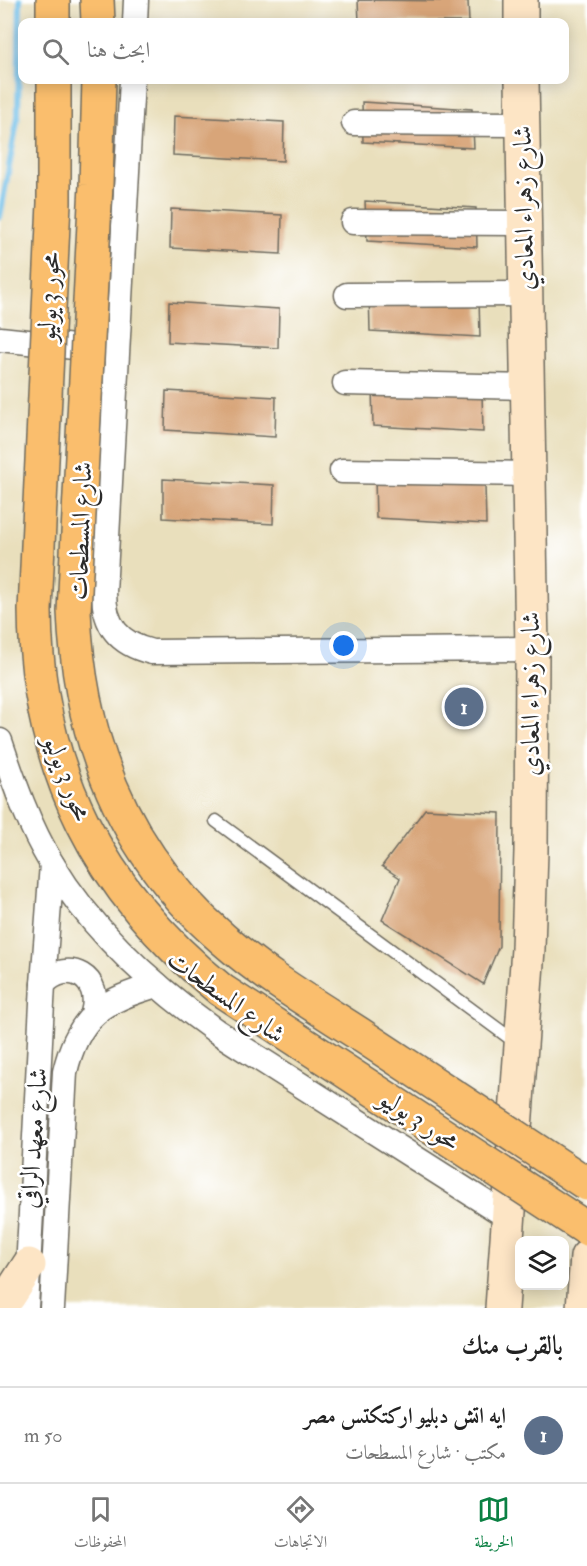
<!DOCTYPE html>
<html lang="ar">
<head>
<meta charset="utf-8">
<style>
  :root { --surface:#fff; --page:#f2f2f2; --text:#222; --muted:#767676; --line:#e0e0e0; --accent:#0b8043 }
  body { margin:0; font-family:"IM FELL Double Pica",Amiri,serif; background:var(--page); color:var(--text); direction:rtl }
  .controls { position:absolute; right:18px; bottom:18px; display:grid; overflow:hidden; border-radius:12px; box-shadow:0 3px 15px #0003 }
  .controls button { width:54px; height:54px; display:grid; place-items:center; padding:0; border:0; border-bottom:2px solid var(--line); background:var(--surface); color:var(--text); font:30px sans-serif }
  .you { position:absolute; left:344px; top:646px; width:21px; height:21px; margin:-15px; border:4px solid #fff; border-radius:50%; background:#1a73e8; box-shadow:0 0 0 9px #1a73e833 }
  .badge { display:grid; place-items:center; width:39px; height:39px; border-radius:50%; background:var(--accent); color:#fff; font-size:20px; font-weight:700 }
  .pin { position:absolute; translate:-50% -50%; border:3px solid #fff; box-shadow:0 2px 6px #0006 }
  .list { margin:0; padding:0; list-style:none }
  h2 { display:flex; justify-content:space-between; align-items:center; height:78px; margin:0; padding:0 24px; font-size:26px }
  h2 small { font-size:20px; font-weight:400; color:var(--muted) }
  .list li { display:grid; grid-template-columns:39px 1fr auto; gap:18px; align-items:center; box-sizing:border-box; height:96px; padding:0 24px; border-top:2px solid var(--line) }
  .list b { display:block; font-size:22px; white-space:nowrap }
  .list p { margin:0; font-size:20px; white-space:nowrap; color:var(--muted) }
  .list em { font-size:20px; font-style:normal; color:var(--muted) }
  .icon { flex:none; width:33px; height:33px; fill:none; stroke:currentColor; stroke-width:2; stroke-linecap:round; stroke-linejoin:round }
  .map { position:relative; flex:none; width:587px; height:1308px; overflow:hidden; direction:ltr }
  .search { position:absolute; background:var(--surface); box-shadow:0 3px 15px #0003; left:18px; right:18px; top:18px; height:66px; display:flex; align-items:center; gap:15px; box-sizing:border-box; padding:0 21px; border-radius:12px; color:var(--muted); font-size:22px }
  .sheet { height:174px; background:var(--surface) }
  nav { display:flex; justify-content:space-around; align-items:center; box-sizing:border-box; height:84px; border-top:2px solid var(--line); background:var(--surface); font-size:16px; color:var(--muted) }
  nav a { display:grid; justify-items:center; gap:3px }
  nav .on { color:var(--accent) }
  .map>svg:first-child { display:block }
  .lines { fill:none; stroke-linecap:round; stroke-linejoin:round }
  .stream { stroke:#6dbee8; stroke-width:6 }
  .building { fill:#d8a579 }
  .lane-casing { stroke:#6e6a5e; stroke-width:15 }
  .street-casing { stroke:#6e6a5e; stroke-width:27 }
  .secondary-casing { stroke:#6e6a5e; stroke-width:36 }
  .primary-casing { stroke:#6e6a5e; stroke-width:36 }
  .lane { stroke:#fff; stroke-width:12 }
  .street { stroke:#fff; stroke-width:24 }
  .secondary { stroke:#fde5c5; stroke-width:33 }
  .primary { stroke:#fabe6d; stroke-width:33 }
  .primary-bridge-casing { stroke:#6e6a5e; stroke-width:36; stroke-linecap:butt }
  .primary-bridge { stroke:#fabe6d; stroke-width:33 }
  .labels { text-anchor:middle; dominant-baseline:central; stroke-width:5; stroke-linejoin:round; paint-order:stroke }
  .street-label { font-size:26px; fill:#2b2b2b; stroke:#fff }
</style>
</head>
<body>
<div class="map">
<svg width="587" height="1308" viewBox="0 0 587 1308">
  <rect width="100%" height="100%" fill="#fff"/>
  <filter id="ink" filterUnits="userSpaceOnUse"><feTurbulence type="fractalNoise" baseFrequency=".0167" numOctaves="2"/><feDisplacementMap in="SourceGraphic" scale="12" xChannelSelector="R" yChannelSelector="G"/><feConvolveMatrix kernelMatrix="1 2 1 2 8 2 1 2 1" color-interpolation-filters="sRGB"/></filter>
  <filter id="wash" filterUnits="userSpaceOnUse"><feTurbulence type="fractalNoise" baseFrequency=".008" numOctaves="4" result="noise"/><feDisplacementMap in="SourceGraphic" scale="24" xChannelSelector="R" yChannelSelector="G"/><feGaussianBlur stdDeviation="1.35" result="paint"/><feColorMatrix in="noise" values="0 0 0 0 0 0 0 0 0 0 0 0 0 0 0 0 0 1.4 0 .05"/><feComposite in="paint" operator="in"/></filter>
  <g filter="url(#wash)">
    <rect width="100%" height="100%" fill="#e9dfbc"/>
    <g class="lines">
      <path class="stream" d="M0,217L18,116L20,0"/>
    </g>
    <g id="blocks">
      <g class="building">
        <path d="M358,0L468,1L469,22H359Z"/>
        <path d="M362,102L472,109L474,148L363,142Z"/>
        <path d="M174,116L284,122L283,161L173,155Z"/>
        <path d="M365,201L476,208L477,247L367,241Z"/>
        <path d="M171,209L282,215L281,254L170,248Z"/>
        <path d="M369,291L479,298L480,337L370,331Z"/>
        <path d="M169,302L279,309L278,348L168,342Z"/>
        <path d="M372,387L482,393L483,432L373,426Z"/>
        <path d="M166,391L276,397L275,437L165,430Z"/>
        <path d="M375,478L485,485L486,524L376,518Z"/>
        <path d="M163,479L274,485L273,524L163,518Z"/>
        <path d="M425,809L500,813L499,946L483,984L382,920L400,878L382,866Z"/>
      </g>
    </g>
  </g>
  <g filter="url(#ink)">
    <use href="#blocks" fill-opacity="0" stroke="#6e6a5e" stroke-width="1.5"/>
    <g class="lines">
      <g class="lane-casing">
        <path id="lane" d="M216,821L518,1044"/>
      </g>
      <g class="street-casing">
        <g id="street">
          <path d="M135,22L136,0"/>
          <path d="M132,80L104,592C104,626 119,644 152,652L532,649"/>
          <path d="M354,123L523,124"/>
          <path d="M353,222L524,223"/>
          <path d="M347,295L525,294"/>
          <path d="M0,339L102,350"/>
          <path d="M345,383L527,387"/>
          <path d="M342,471L528,474"/>
          <path d="M0,741C14,783 29,826 52,864C92,931 153,986 216,1031L508,1217"/>
          <path d="M43,984C68,957 103,978 93,1013"/>
          <path d="M26,1308L43,984L52,864"/>
          <path d="M52,1308L65,1072C78,1015 104,1000 157,985"/>
        </g>
      </g>
      <g class="secondary-casing">
        <g id="secondary">
          <path d="M521,0V22"/>
          <path d="M0,1306L9,1296L29,1265"/>
          <path d="M502,1308L528,949L531,851L532,649L522,80"/>
          <path d="M583,1308L587,1257"/>
        </g>
      </g>
      <g class="primary-casing">
        <g id="primary">
          <path d="M53,0V22"/>
          <path d="M97,0L98,22"/>
        </g>
      </g>
      <use href="#lane" class="lane"/>
      <use href="#street" class="street"/>
      <use href="#secondary" class="secondary"/>
      <use href="#primary" class="primary"/>
      <g class="primary-bridge-casing">
        <g id="primary-bridge">
          <path d="M54,80V203L35,610C36,769 99,891 221,990L587,1229"/>
          <path d="M99,80L96,185L74,611C79,740 123,853 223,939C266,977 316,1006 364,1037C438,1086 513,1135 587,1184"/>
        </g>
      </g>
      <use href="#primary-bridge" class="primary-bridge"/>
    </g>
  </g>
  <g class="labels">
    <g class="street-label">
      <text transform="translate(524 208) rotate(-91)">شارع زهراء المعادي</text>
      <text transform="translate(49 297) rotate(-87)">محور 3 يوليو</text>
      <text transform="translate(81 531) rotate(-88)">شارع المسطحات</text>
      <text transform="translate(531 694) rotate(-90)">شارع زهراء المعادي</text>
      <text transform="translate(67 778) rotate(69)">محور 3 يوليو</text>
      <text transform="translate(226 997) rotate(36)">شارع المسطحات</text>
      <text transform="translate(419 1120) rotate(33)">محور 3 يوليو</text>
      <text transform="translate(34 1138) rotate(-86)">شارع معهد الراقي</text>
    </g>
  </g>
</svg>
<div class="controls">
<button><svg class="icon" aria-label="layers" viewBox="0 0 24 24"><path d="M12 4l9 5-9 5-9-5zM3 14l9 5 9-5"/></svg></button>
</div>
<div class="you"></div>
<div class="pin badge" style="left:464px;top:707px;background:#5c6f8a">1</div>
<div class="search"><svg class="icon" aria-label="search" viewBox="0 0 24 24"><circle cx="10" cy="10" r="6"/><path d="M15 15l6 6"/></svg>ابحث هنا</div>
</div>
<section class="sheet">
<h2>بالقرب منك<small></small></h2>
<ul class="list">
<li><span class="badge" style="background:#5c6f8a">1</span><div><b>ايه اتش دبليو اركتكتس مصر</b><p>مكتب · شارع المسطحات</p></div><em>50 m</em></li>
</ul>
</section>
<nav>
<a class="on"><svg class="icon" aria-label="map" viewBox="0 0 24 24"><path d="M3 6l6-2 6 2 6-2v14l-6 2-6-2-6 2zM9 4v14M15 6v14"/></svg>الخريطة</a>
<a><svg class="icon" aria-label="directions" viewBox="0 0 24 24"><path d="M12 3l9 9-9 9-9-9zM9 14v-3h6M13 9l2 2-2 2"/></svg>الاتجاهات</a>
<a><svg class="icon" aria-label="saved" viewBox="0 0 24 24"><path d="M7 4h10v16l-5-4-5 4z"/></svg>المحفوظات</a>
</nav>
</body>
</html>
